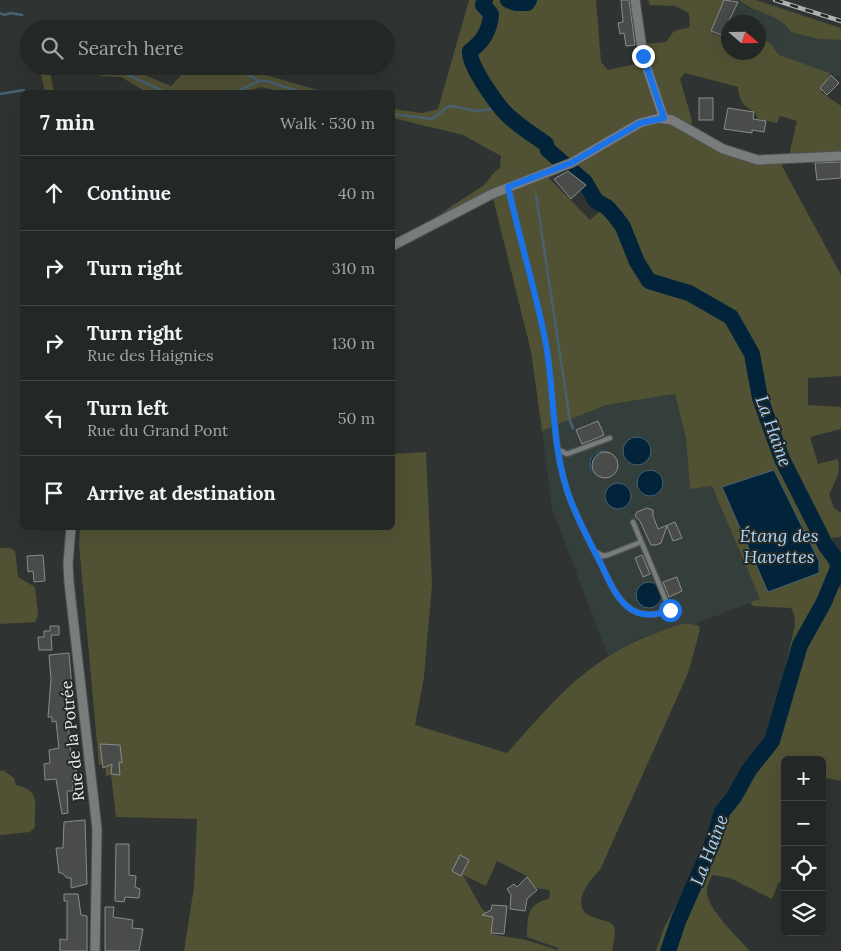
<!DOCTYPE html>
<html lang="en">
<head>
<meta charset="utf-8">
<style>
  :root { --surface:#232726; --page:#2b2f2e; --text:#f1f3f6; --muted:#a3a5a7; --line:#404443 }
  body { margin:0; font-family:Lora,serif; background:var(--page); color:var(--text) }
  .controls { position:absolute; right:15px; bottom:15px; display:grid; overflow:hidden; border-radius:8px; box-shadow:0 5px 20px #0002 }
  .controls button { width:45px; height:45px; display:grid; place-items:center; padding:0; border:0; border-bottom:1px solid var(--line); background:var(--surface); color:var(--text); font:25px sans-serif }
  .compass { position:absolute; left:721px; top:15px; width:45px; height:45px; border-radius:50%; background:var(--surface); box-shadow:0 5px 20px #0002; rotate:110deg }
  .stop { position:absolute; width:15px; height:15px; margin:-11px; border:4px solid #1a73e8; border-radius:50%; background:#fff }
  .stop.end { background:#1a73e8; border-color:#fff; box-shadow:0 1px 5px #0008 }
  .list { margin:0; padding:0; list-style:none }
  h2 { display:flex; justify-content:space-between; align-items:center; height:65px; margin:0; padding:0 20px; font-size:21px }
  h2 small { font-size:16px; font-weight:400; color:var(--muted) }
  .list li { display:grid; grid-template-columns:32px 1fr auto; gap:15px; align-items:center; box-sizing:border-box; height:75px; padding:0 20px; border-top:1px solid var(--line) }
  .list b { display:block; font-size:19px; white-space:nowrap }
  .list p { margin:0; font-size:16px; white-space:nowrap; color:var(--muted) }
  .list em { font-size:16px; font-style:normal; color:var(--muted) }
  .icon { flex:none; width:28px; height:28px; fill:none; stroke:currentColor; stroke-width:2; stroke-linecap:round; stroke-linejoin:round }
  .map { position:relative; flex:none; width:841px; height:951px; overflow:hidden }
  .search { position:absolute; background:var(--surface); box-shadow:0 5px 20px #0002; left:20px; top:20px; width:375px; height:55px; display:flex; align-items:center; gap:12px; box-sizing:border-box; padding:0 18px; border-radius:28px; color:var(--muted); font-size:19px }
  .panel { position:absolute; background:var(--surface); box-shadow:0 5px 20px #0002; left:20px; top:90px; width:375px; height:440px; border-radius:8px }
  .map>svg:first-child { display:block }
  .built { fill:#343f3c }
  .green { fill:#515234; fill-rule:evenodd }
  .water { fill:#01243b; stroke:#486171 }
  .lines { fill:none; stroke-linecap:round; stroke-linejoin:round }
  .stream { stroke:#486171; stroke-width:2.5 }
  .river { stroke:#01243b; stroke-width:16 }
  .building { fill:#4a4c49; stroke:#898d89 }
  .service-casing { stroke:#4e5251; stroke-width:7 }
  .minor-casing { stroke:#4e5251; stroke-width:11 }
  .service { stroke:#787d7c; stroke-width:4.5 }
  .minor { stroke:#787d7c; stroke-width:9 }
  .rail-casing { stroke:#adb1af; stroke-width:4.5 }
  .rail { stroke:#252a28; stroke-width:2.5; stroke-dasharray:8; stroke-linecap:butt }
  .route { stroke:#1a73e8; stroke-width:6 }
  .labels { text-anchor:middle; dominant-baseline:central; stroke-width:4; stroke-linejoin:round; paint-order:stroke }
  .street-label { font-size:16px; fill:#ecefee; stroke:#252a28 }
  .water-label { font-size:18px; font-style:italic; fill:#a9d7fc; stroke:#252a28 }
</style>
</head>
<body>
<div class="map">
<svg width="841" height="951" viewBox="0 0 841 951">
  <rect width="100%" height="100%" fill="#2f3432"/>
  <g class="built">
    <path d="M724,0H739L747,7L771,15L819,39L841,40V77L779,55L770,43L759,36L758,22H728V33L720,36L712,33Z"/>
    <path d="M675,394L686,438L690,489L712,486L760,599L695,624H682L637,640L608,656L552,508L542,431L606,405Z"/>
  </g>
  <g class="green">
    <path d="M469,0H596L601,62L608,70L649,61L646,56L645,44L666,42L674,31L690,27L689,13L675,6L650,5L648,0H724L712,33L720,36L728,33V52H758L759,36L770,43L779,55L830,73L821,92L841,106V153L789,155L797,121L780,116L777,123L758,119L755,112C743,106 739,100 738,87L685,73L680,79L691,117L692,123L688,127L659,116L590,150L435,220C449,205 468,197 484,185C490,179 493,172 500,168L501,156L463,135L393,118V109L422,113L438,109Z"/>
    <path d="M739,0H756L841,28V40L819,39L791,32C779,13 755,14 739,0Z"/>
    <path d="M39,66H49L54,92H45Z"/>
    <path d="M103,66H123L171,86L182,74L180,66H234L325,92H283L261,87L245,92H146L121,77L100,76L98,72Z"/>
    <path d="M659,118L706,141L783,163L782,166L841,275V376L808,378V405L841,407V429L810,437L818,464L838,459C841,471 835,483 829,494L834,508L841,513V537L832,538L834,564L829,582L841,588V781L822,777V760H785V882H779L772,899L730,878L712,875C710,880 707,886 707,890C705,907 739,939 750,951H656L664,928L712,835L720,807L765,743L773,719L795,625L794,614L791,608L753,606L750,602L760,599L712,486L690,489L686,438L675,394L606,405L542,431L531,351L492,194L544,173L590,220L607,205L598,200L586,180L571,167L640,123Z"/>
    <path d="M426,452L432,584L424,677L415,725L507,753C556,699 587,658 659,632C672,627 685,620 699,626L700,630L688,673L600,870C590,880 569,905 590,916C596,919 606,920 612,924C618,929 613,944 612,951H184L194,887L197,819L116,817L111,775L106,776L105,764L99,765L79,544L80,528H392L393,454ZM497,861L525,875L536,888L550,890L549,899C526,904 528,917 527,937L558,948V950L526,940L491,934L493,918L482,909L463,875L486,886Z"/>
    <path d="M0,548H10L15,551L18,577L35,587L38,615L35,622L0,624Z"/>
    <path d="M3,770L14,778L16,785C42,791 34,804 35,827L30,832L0,835V771Z"/>
  </g>
  <g class="water">
    <circle cx="637" cy="451" r="14"/>
    <circle cx="603" cy="464" r="13"/>
    <circle cx="650" cy="483" r="13"/>
    <path d="M774,470L819,561V573L768,592L722,487Z"/>
    <circle cx="618" cy="496" r="13"/>
    <circle cx="649" cy="595" r="13"/>
  </g>
  <g class="lines">
    <g class="stream">
      <path d="M0,13L4,15L11,13L22,15"/>
      <path d="M36,26L41,29"/>
      <path d="M220,66L247,74L259,81H267L300,92"/>
      <path d="M101,73L122,72L165,92"/>
      <path d="M236,92L259,81"/>
      <path d="M0,94L24,90"/>
      <path d="M392,114L432,119L446,108L452,106L476,111L493,109L499,104"/>
      <path d="M536,195L570,421L573,428"/>
    </g>
    <g class="river">
      <path d="M485,0L483,5L491,14C490,30 483,42 470,51C468,65 500,110 512,119C523,129 535,136 546,144L548,150L585,182L596,201L607,207L615,216L623,227L637,262L649,281L689,293L731,317L752,354L760,398L782,459L826,546L837,561L838,568L824,602L800,645L772,741L749,770L734,797L722,812L713,842L679,919L668,951"/>
      <path d="M508,0L516,3H527L529,0"/>
    </g>
  </g>
  <g class="building">
    <path d="M621,0H629L635,45L626,46L624,33L620,34L618,23L623,22Z"/>
    <path d="M724,0L738,2L726,27L728,28L727,37L711,31Z"/>
    <path d="M831,75L839,83L827,95L820,88Z"/>
    <rect x="699" y="98" width="14" height="22"/>
    <path d="M728,108L754,112L753,119L766,121L764,132L752,130V133L724,129Z"/>
    <path d="M841,162V178L817,180L815,163Z"/>
    <path d="M568,171L586,185L571,199L554,179Z"/>
    <path d="M598,421L604,435L582,444L576,430Z"/>
    <circle cx="605" cy="465" r="13"/>
    <path d="M647,508L653,510V516L658,529L675,522L682,538L673,541L667,526L661,543L656,545H651L640,521L635,516L637,512Z"/>
    <path d="M43,555L45,581L34,582L33,571L28,572L27,556Z"/>
    <path d="M642,555L650,574L643,577L635,558Z"/>
    <path d="M677,577L682,591L669,597L663,582Z"/>
    <path d="M50,626H59V635H51L52,650H39L38,637H44V631H50Z"/>
    <path d="M69,653L73,700H66L72,768L75,765L77,774L73,777V791H67L68,813L62,814L56,779L45,780L44,764L50,763L49,750L59,748L56,721L52,722V717H48L51,679L49,655Z"/>
    <path d="M100,744L120,745L122,763L119,762L120,775L111,774L112,764L103,768Z"/>
    <path d="M85,820L87,884L71,888V878H67L62,873H59L56,848H63L64,822Z"/>
    <path d="M116,844H129V875L136,876L135,887L140,889L139,898L125,897L124,902L115,901Z"/>
    <path d="M460,855L469,860L461,876L452,871Z"/>
    <path d="M527,877L537,890L527,899L525,911L510,909L511,895L507,889L514,884L517,887Z"/>
    <path d="M64,894H78L81,915L87,916V951H60V939L67,940V901H64Z"/>
    <path d="M492,905L507,906L504,934L491,933L493,917L482,915L491,910Z"/>
    <path d="M105,907H114L113,917L133,920L132,928L143,929L139,951H105Z"/>
  </g>
  <g class="lines">
    <g class="service-casing">
      <g id="service">
        <path d="M509,187C519,238 535,288 545,339C555,390 551,446 569,496C577,519 589,540 600,562C615,593 627,627 670,610L633,522"/>
        <path d="M559,450L567,454L610,438"/>
        <path d="M596,552L603,556L608,555L641,542"/>
      </g>
    </g>
    <g class="minor-casing">
      <g id="minor">
        <path d="M635,0L643,56L664,119"/>
        <path d="M392,246L492,194L571,163L640,123L659,118L672,120L723,149L758,160L841,156"/>
        <path d="M71,528L68,563L69,582L97,829L95,951"/>
      </g>
    </g>
    <use href="#service" class="service"/>
    <use href="#minor" class="minor"/>
    <g class="rail-casing">
      <path id="rail" d="M775,0L841,21"/>
    </g>
    <use href="#rail" class="rail"/>
  </g>
  <g class="lines">
    <path class="route" d="M643,56L664,118L640,123L571,163L508,187C519,238 535,288 545,339C555,390 551,446 569,496C577,519 589,540 600,562C615,593 627,627 670,610"/>
  </g>
  <g class="labels">
    <g class="street-label">
      <text transform="translate(72 741) rotate(-96)">Rue de la Potrée</text>
    </g>
    <g class="water-label">
      <text transform="translate(774 431) rotate(70)">La Haine</text>
      <text x="779" y="535">Étang des<tspan x="779" dy="21">Havettes</tspan></text>
      <text transform="translate(709 850) rotate(-69)">La Haine</text>
    </g>
  </g>
</svg>
<div class="controls">
<button>+</button>
<button>−</button>
<button><svg class="icon" aria-label="locate" viewBox="0 0 24 24"><circle cx="12" cy="12" r="6"/><path d="M12 2v4M12 18v4M2 12h4M18 12h4"/></svg></button>
<button><svg class="icon" aria-label="layers" viewBox="0 0 24 24"><path d="M12 4l9 5-9 5-9-5zM3 14l9 5 9-5"/></svg></button>
</div>
<svg class="compass" viewBox="-18 -18 36 36"><path d="M0-13l5 13h-10z" fill="#e53935"/><path d="M0 13l5-13h-10z" fill="#a3a5a7"/></svg>
<div class="stop" style="left:670px;top:610px"></div>
<div class="stop end" style="left:643px;top:56px"></div>
<div class="search"><svg class="icon" aria-label="search" viewBox="0 0 24 24"><circle cx="10" cy="10" r="6"/><path d="M15 15l6 6"/></svg>Search here</div>
<section class="panel">
<h2>7 min<small>Walk · 530 m</small></h2>
<ul class="list">
<li><svg class="icon" aria-label="ahead" viewBox="0 0 24 24"><path d="M12 20V5M6 11l6-6 6 6"/></svg><div><b>Continue</b></div><em>40 m</em></li>
<li><svg class="icon" aria-label="right" viewBox="0 0 24 24"><path d="M7 20v-9h11M14 6l5 5-5 5"/></svg><div><b>Turn right</b></div><em>310 m</em></li>
<li><svg class="icon" aria-label="right" viewBox="0 0 24 24"><path d="M7 20v-9h11M14 6l5 5-5 5"/></svg><div><b>Turn right</b><p>Rue des Haignies</p></div><em>130 m</em></li>
<li><svg class="icon" aria-label="left" viewBox="0 0 24 24"><path d="M17 20v-9H6M10 6l-5 5 5 5"/></svg><div><b>Turn left</b><p>Rue du Grand Pont</p></div><em>50 m</em></li>
<li><svg class="icon" aria-label="arrive" viewBox="0 0 24 24"><path d="M6 21V4h12l-3 4 3 4H6"/></svg><div><b>Arrive at destination</b></div></li>
</ul>
</section>
</div>
</body>
</html>
